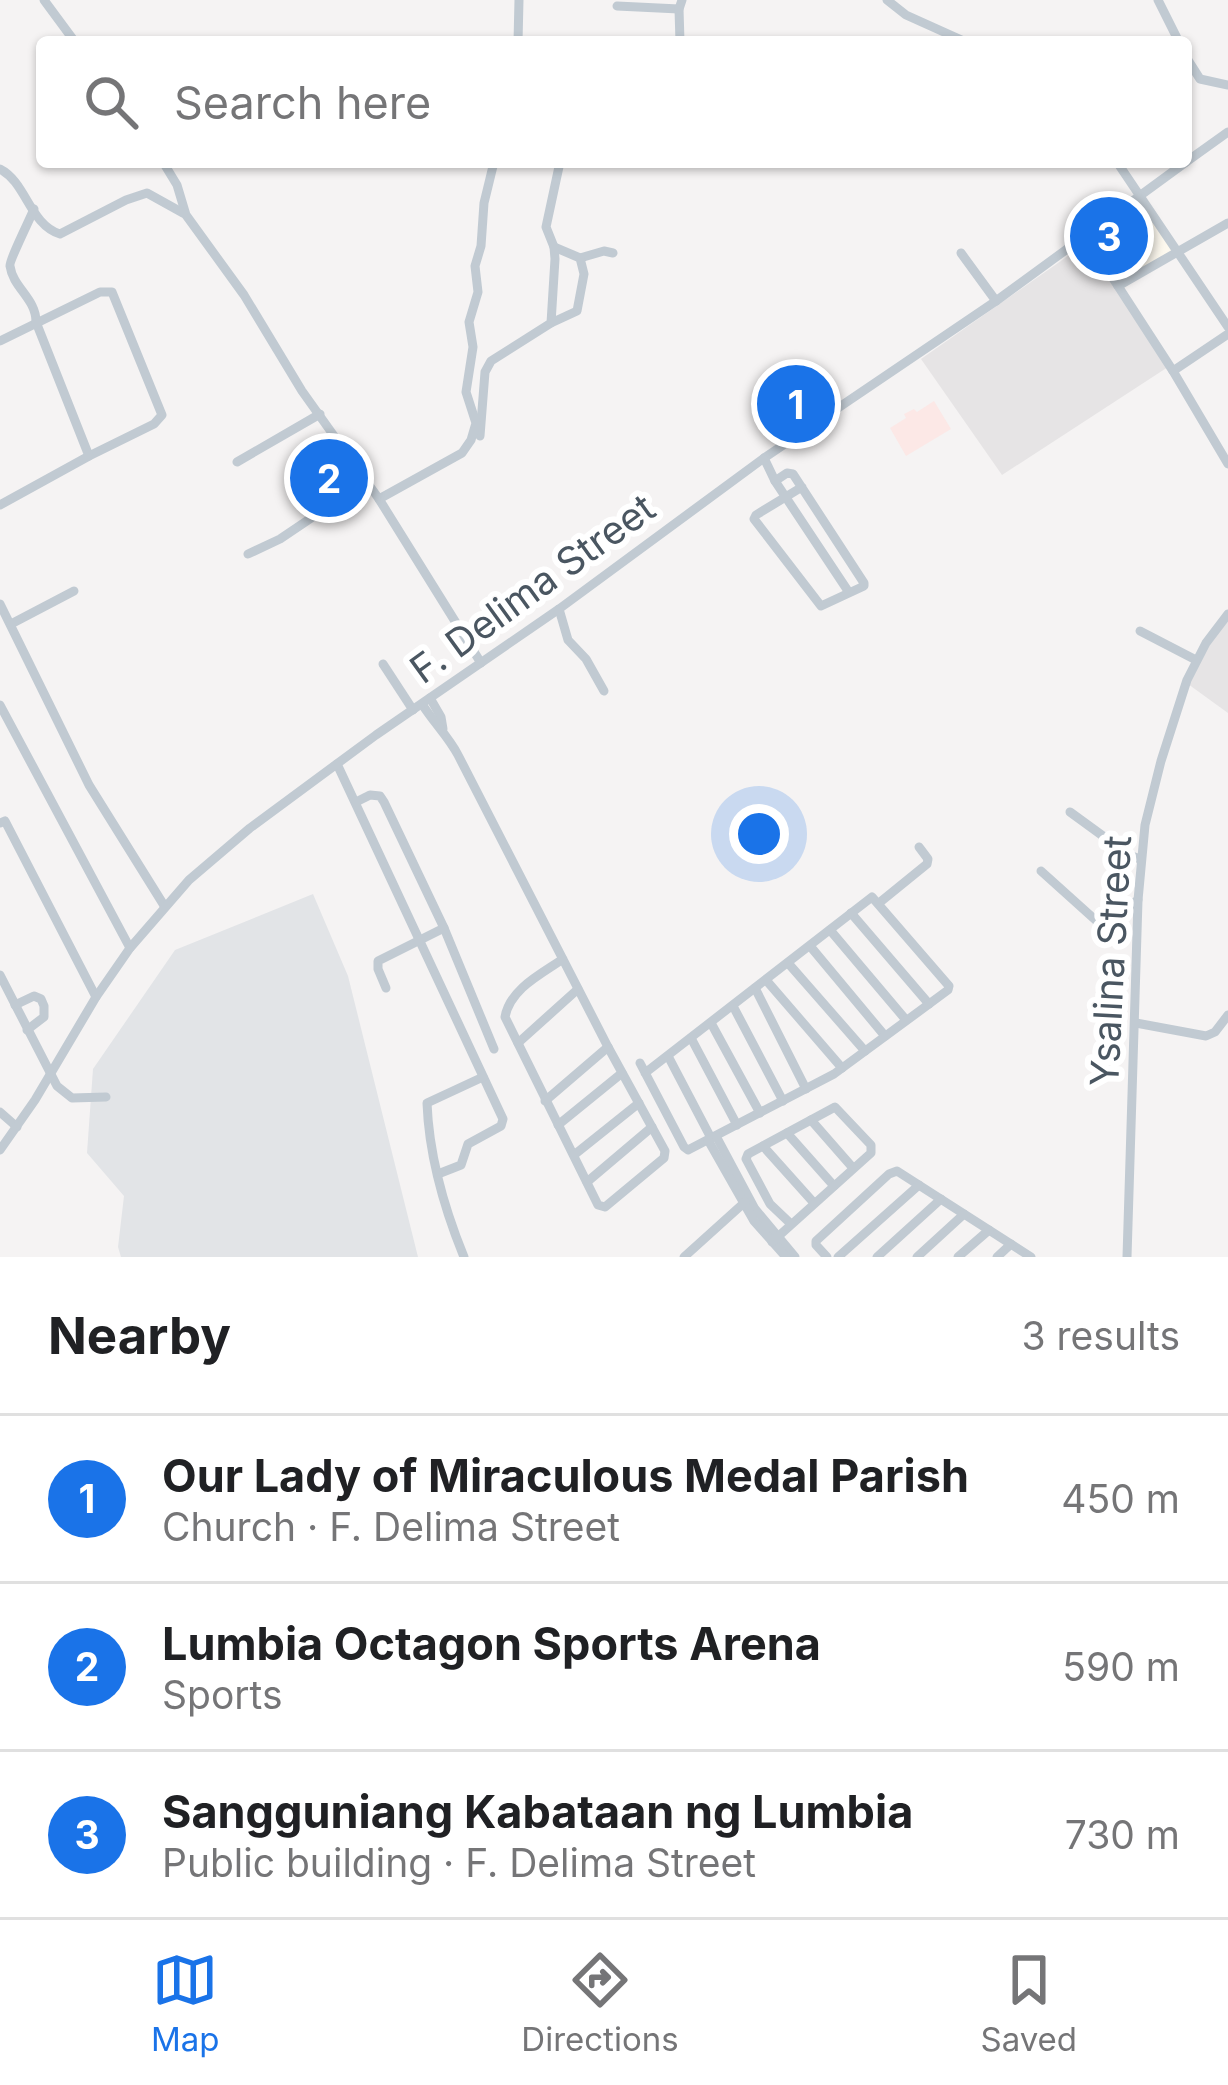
<!DOCTYPE html>
<html lang="en">
<head>
<meta charset="utf-8">
<style>
  :root { --surface:#fff; --page:#f2f2f2; --text:#202124; --muted:#757577; --line:#e0e0e0; --accent:#1a73e8 }
  body { margin:0; font-family:Inter,sans-serif; background:var(--page); color:var(--text) }
  .you { position:absolute; left:759px; top:834px; width:42px; height:42px; margin:-30px; border:9px solid #fff; border-radius:50%; background:#1a73e8; box-shadow:0 0 0 18px #1a73e833 }
  .badge { display:grid; place-items:center; width:78px; height:78px; border-radius:50%; background:var(--accent); color:#fff; font-size:39px; font-weight:700 }
  .pin { position:absolute; translate:-50% -50%; border:6px solid #fff; box-shadow:0 3px 12px #0006 }
  .list { margin:0; padding:0; list-style:none }
  h2 { display:flex; justify-content:space-between; align-items:center; height:156px; margin:0; padding:0 48px; font-size:51px }
  h2 small { font-size:39px; font-weight:400; color:var(--muted) }
  .list li { display:grid; grid-template-columns:78px 1fr auto; gap:36px; align-items:center; box-sizing:border-box; height:168px; padding:0 48px; border-top:3px solid var(--line) }
  .list b { display:block; font-size:45px; white-space:nowrap }
  .list p { margin:0; font-size:39px; white-space:nowrap; color:var(--muted) }
  .list em { font-size:39px; font-style:normal; color:var(--muted) }
  .icon { flex:none; width:66px; height:66px; fill:none; stroke:currentColor; stroke-width:2; stroke-linecap:round; stroke-linejoin:round }
  .map { position:relative; flex:none; width:1228px; height:1257px; overflow:hidden }
  .search { position:absolute; background:var(--surface); box-shadow:0 3px 9px #0004; left:36px; right:36px; top:36px; height:132px; display:flex; align-items:center; gap:30px; box-sizing:border-box; padding:0 42px; border-radius:12px; color:var(--muted); font-size:45px }
  .sheet { height:660px; background:var(--surface) }
  nav { display:flex; justify-content:space-around; align-items:center; box-sizing:border-box; height:168px; border-top:3px solid var(--line); background:var(--surface); font-size:33px; color:var(--muted) }
  nav a { display:grid; justify-items:center; gap:6px }
  nav .on { color:var(--accent) }
  .map>svg:first-child { display:block }
  .commercial { fill:#fdf9ef }
  .education { fill:#e6e4e5 }
  .medical { fill:#fce8e6 }
  .airport { fill:#e2e4e7 }
  .lines { fill:none; stroke-linecap:round; stroke-linejoin:round }
  .minor { stroke:#c1cad2; stroke-width:9 }
  .labels { text-anchor:middle; dominant-baseline:central; stroke-width:12; stroke-linejoin:round; paint-order:stroke }
  .street-label { font-size:39px; fill:#4a5661; stroke:#fff }
</style>
</head>
<body>
<div class="map">
<svg width="1228" height="1257" viewBox="0 0 1228 1257">
  <rect width="100%" height="100%" fill="#f5f3f3"/>
  <path class="commercial" d="M1139,200L1173,251L1119,283L1089,236Z"/>
  <g class="education">
    <path d="M1085,244L1168,367L1002,475L921,359Z"/>
    <path d="M1228,619V713L1188,684L1206,646Z"/>
  </g>
  <path class="medical" d="M934,401L951,429L906,456L890,428L906,418L904,414L914,409L917,412Z"/>
  <path class="airport" d="M313,894L348,976L418,1257H121L118,1247L124,1196L87,1153L93,1069L175,950Z"/>
  <g class="lines">
    <g class="minor">
      <path d="M44,0L75,42"/>
      <path d="M887,0L906,15L966,42"/>
      <path d="M1158,0L1179,42"/>
      <path d="M617,6L679,9"/>
      <path d="M518,42L519,0"/>
      <path d="M680,42L679,9L682,0"/>
      <path d="M1186,57L1200,79L1228,85"/>
      <path d="M163,162L177,185L186,215L244,295L302,391L379,499L481,663"/>
      <path d="M1117,162L1228,327"/>
      <path d="M1186,162L1228,132"/>
      <path d="M0,169C26,182 30,225 60,234L126,200L147,193L183,213"/>
      <path d="M1085,235L1173,371L1228,464"/>
      <path d="M961,253L996,301"/>
      <path d="M580,258L604,251L613,253"/>
      <path d="M1118,286L1228,223"/>
      <path d="M551,323L577,311L584,274L580,258L554,247"/>
      <path d="M0,341L100,292H112L162,415L154,424L89,456"/>
      <path d="M1173,371L1228,334"/>
      <path d="M480,436L485,372L491,361L551,323L555,259L554,247L546,227L560,162"/>
      <path d="M764,458L775,481L848,591"/>
      <path d="M237,462L320,414"/>
      <path d="M775,481L787,473L793,474L864,583V586L821,606L754,519L756,515L802,487"/>
      <path d="M379,499L462,453L471,440L476,423L466,392L473,347L469,322L478,292L475,266L481,246L484,203L494,162"/>
      <path d="M0,505L89,456L36,322C36,298 13,288 10,266C9,261 30,219 34,209"/>
      <path d="M248,554L280,539L366,481"/>
      <path d="M0,604L89,785L165,907"/>
      <path d="M559,609L568,640L586,659L604,691"/>
      <path d="M11,624L74,591"/>
      <path d="M1140,631L1196,660"/>
      <path d="M383,664L413,710"/>
      <path d="M430,698L441,717L443,729"/>
      <path d="M422,704C434,723 448,736 458,755L608,1047L665,1151L664,1158L605,1207L598,1205L505,1017C510,989 541,974 563,959"/>
      <path d="M0,705L130,948"/>
      <path d="M337,764L503,1119L501,1126L468,1144L461,1165L438,1174"/>
      <path d="M356,802L370,795L380,796L384,802L444,928L494,1049"/>
      <path d="M1070,812L1129,855L1140,859"/>
      <path d="M0,823L5,821L96,997"/>
      <path d="M1041,871L1101,925L1138,900"/>
      <path d="M879,903L927,864L928,859L919,847"/>
      <path d="M851,913L929,1004"/>
      <path d="M830,930L906,1020"/>
      <path d="M810,946L885,1036"/>
      <path d="M788,963L865,1051"/>
      <path d="M0,975L57,1086L72,1098L106,1097"/>
      <path d="M766,980L842,1068"/>
      <path d="M386,988L378,969V961L444,928"/>
      <path d="M755,988L806,1089"/>
      <path d="M15,1005L34,996L41,999L44,1006V1017L27,1030"/>
      <path d="M733,1006L783,1101"/>
      <path d="M711,1023L760,1113"/>
      <path d="M1136,1023L1206,1036L1215,1032L1228,1015"/>
      <path d="M691,1038L737,1125"/>
      <path d="M518,1043L578,989"/>
      <path d="M668,1056L711,1138"/>
      <path d="M640,1063L684,1147L688,1150L834,1074L948,990L949,986L872,897L645,1073"/>
      <path d="M545,1101L608,1047"/>
      <path d="M0,1112L17,1127"/>
      <path d="M811,1120L853,1168"/>
      <path d="M558,1125L622,1073"/>
      <path d="M787,1133L834,1186"/>
      <path d="M716,1136L755,1209L795,1257"/>
      <path d="M708,1140L754,1221L786,1257"/>
      <path d="M763,1146L814,1203"/>
      <path d="M0,1150L35,1100L96,997L130,948L189,880L250,828L376,735L559,609L764,458L996,301L1186,162"/>
      <path d="M574,1155L639,1103"/>
      <path d="M587,1182L652,1127"/>
      <path d="M772,1242L871,1153V1145L835,1107L748,1154L746,1159L770,1204L791,1224"/>
      <path d="M464,1257C444,1208 429,1156 427,1103L483,1077"/>
      <path d="M684,1257L745,1202"/>
      <path d="M827,1257L816,1245V1241L889,1174L897,1171L1031,1257"/>
      <path d="M838,1257L919,1185"/>
      <path d="M877,1257L941,1199"/>
      <path d="M917,1257L964,1214"/>
      <path d="M958,1257L989,1230"/>
      <path d="M997,1257L1011,1244"/>
      <path d="M1127,1257L1138,900L1145,825L1161,761L1187,680L1206,643L1228,614"/>
    </g>
  </g>
  <g class="labels">
    <g class="street-label">
      <text transform="translate(532 588) rotate(-36)">F. Delima Street</text>
      <text transform="translate(1110 961) rotate(-87)">Ysalina Street</text>
    </g>
  </g>
</svg>
<div class="you"></div>
<div class="pin badge" style="left:796px;top:404px">1</div>
<div class="pin badge" style="left:329px;top:478px">2</div>
<div class="pin badge" style="left:1109px;top:236px">3</div>
<div class="search"><svg class="icon" aria-label="search" viewBox="0 0 24 24"><circle cx="10" cy="10" r="6"/><path d="M15 15l6 6"/></svg>Search here</div>
</div>
<section class="sheet">
<h2>Nearby<small>3 results</small></h2>
<ul class="list">
<li><span class="badge">1</span><div><b>Our Lady of Miraculous Medal Parish</b><p>Church · F. Delima Street</p></div><em>450 m</em></li>
<li><span class="badge">2</span><div><b>Lumbia Octagon Sports Arena</b><p>Sports</p></div><em>590 m</em></li>
<li><span class="badge">3</span><div><b>Sangguniang Kabataan ng Lumbia</b><p>Public building · F. Delima Street</p></div><em>730 m</em></li>
</ul>
</section>
<nav>
<a class="on"><svg class="icon" aria-label="map" viewBox="0 0 24 24"><path d="M3 6l6-2 6 2 6-2v14l-6 2-6-2-6 2zM9 4v14M15 6v14"/></svg>Map</a>
<a><svg class="icon" aria-label="directions" viewBox="0 0 24 24"><path d="M12 3l9 9-9 9-9-9zM9 14v-3h6M13 9l2 2-2 2"/></svg>Directions</a>
<a><svg class="icon" aria-label="saved" viewBox="0 0 24 24"><path d="M7 4h10v16l-5-4-5 4z"/></svg>Saved</a>
</nav>
</body>
</html>
